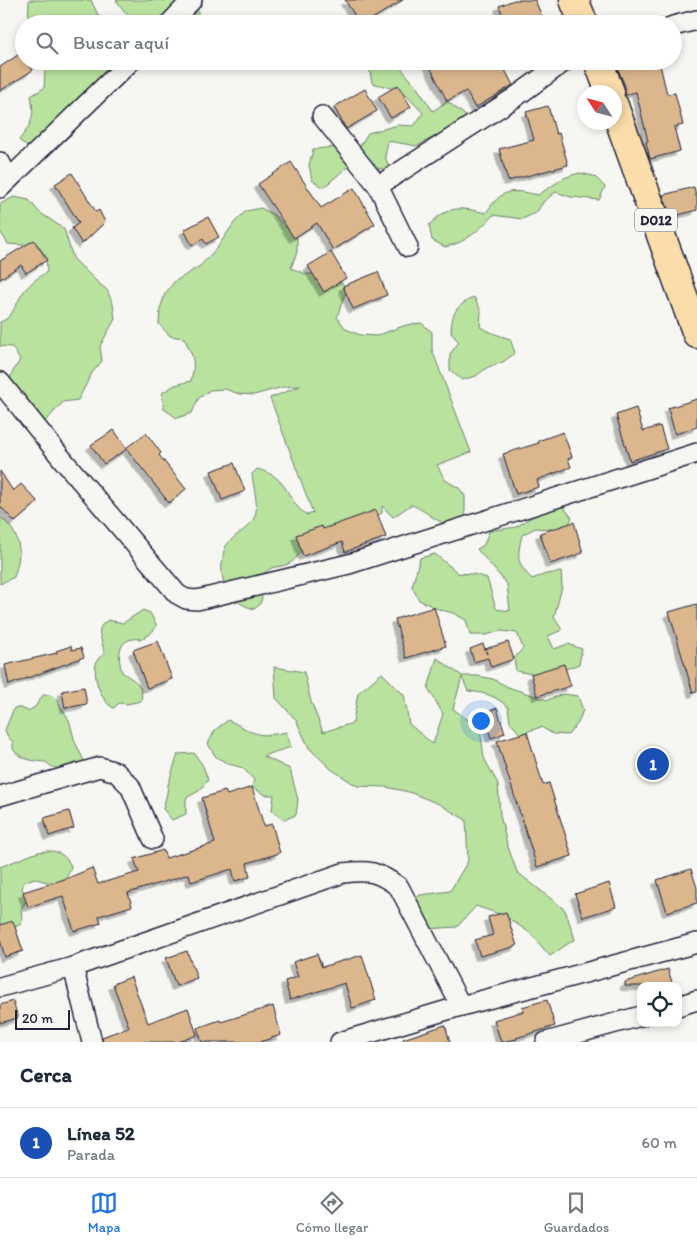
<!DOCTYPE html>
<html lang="es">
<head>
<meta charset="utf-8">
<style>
  :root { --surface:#fff; --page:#f2f2f3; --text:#1f2937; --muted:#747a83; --line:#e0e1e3; --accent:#1a73e8 }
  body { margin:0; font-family:Itim,sans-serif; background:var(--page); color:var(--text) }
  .controls { position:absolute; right:15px; bottom:15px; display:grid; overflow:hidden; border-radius:10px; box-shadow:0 2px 8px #0003 }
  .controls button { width:45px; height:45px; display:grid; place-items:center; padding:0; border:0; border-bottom:1px solid var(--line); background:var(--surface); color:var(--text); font:25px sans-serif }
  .compass { position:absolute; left:577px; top:85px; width:45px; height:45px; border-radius:50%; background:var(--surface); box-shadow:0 2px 8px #0003; rotate:306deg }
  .scale { position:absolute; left:15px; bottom:12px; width:55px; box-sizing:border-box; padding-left:5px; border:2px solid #22223b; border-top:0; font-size:14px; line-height:18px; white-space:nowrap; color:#22223b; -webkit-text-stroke:4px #f6f6f2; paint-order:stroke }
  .you { position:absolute; left:480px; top:720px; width:18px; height:18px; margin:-12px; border:4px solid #fff; border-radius:50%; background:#1a73e8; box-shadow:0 0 0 8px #1a73e833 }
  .badge { display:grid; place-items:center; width:32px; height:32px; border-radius:50%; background:var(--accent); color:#fff; font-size:16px; font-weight:700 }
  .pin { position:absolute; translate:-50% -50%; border:2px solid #fff; box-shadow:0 1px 5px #0006 }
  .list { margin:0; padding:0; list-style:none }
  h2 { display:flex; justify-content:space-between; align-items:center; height:65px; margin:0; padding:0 20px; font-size:21px }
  h2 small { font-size:16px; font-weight:400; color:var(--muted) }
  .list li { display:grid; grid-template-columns:32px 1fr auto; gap:15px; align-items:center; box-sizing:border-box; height:70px; padding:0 20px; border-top:1px solid var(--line) }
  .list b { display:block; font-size:19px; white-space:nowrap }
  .list p { margin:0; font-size:16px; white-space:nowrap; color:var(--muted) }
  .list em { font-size:16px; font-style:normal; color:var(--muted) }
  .icon { flex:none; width:28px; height:28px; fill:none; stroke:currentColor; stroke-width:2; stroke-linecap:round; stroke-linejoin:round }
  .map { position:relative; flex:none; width:697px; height:1042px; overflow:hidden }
  .search { position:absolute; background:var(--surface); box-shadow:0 2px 8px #0003; left:15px; right:15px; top:15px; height:55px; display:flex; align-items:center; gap:12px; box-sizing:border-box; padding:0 18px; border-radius:28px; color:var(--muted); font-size:19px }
  .sheet { height:135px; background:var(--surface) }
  nav { display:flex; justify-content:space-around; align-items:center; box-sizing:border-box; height:70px; border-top:1px solid var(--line); background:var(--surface); font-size:14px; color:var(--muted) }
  nav a { display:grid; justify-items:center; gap:2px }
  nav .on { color:var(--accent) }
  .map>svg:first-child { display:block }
  .green { fill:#b9e29f; stroke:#6e826d }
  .building { fill:#dcb78d; stroke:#22223b; filter:url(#shadow) }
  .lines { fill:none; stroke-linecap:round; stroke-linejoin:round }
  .minor-casing { stroke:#22223b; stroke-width:22 }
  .primary-casing { stroke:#22223b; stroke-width:31 }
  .minor { stroke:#f6f6f2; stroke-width:19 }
  .primary { stroke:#faddab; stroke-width:28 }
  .labels { text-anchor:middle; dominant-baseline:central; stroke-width:4; stroke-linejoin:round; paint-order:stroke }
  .shield { fill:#f6f6f2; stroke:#626272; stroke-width:1 }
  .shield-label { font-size:14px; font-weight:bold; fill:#22223b }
</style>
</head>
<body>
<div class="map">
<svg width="697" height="1042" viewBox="0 0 697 1042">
  <defs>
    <filter id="shadow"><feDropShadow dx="-4.5" dy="4.5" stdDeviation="0" flood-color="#0004"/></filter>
  </defs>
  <rect width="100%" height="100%" fill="#f6f6f2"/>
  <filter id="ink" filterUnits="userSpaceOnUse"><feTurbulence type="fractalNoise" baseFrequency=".02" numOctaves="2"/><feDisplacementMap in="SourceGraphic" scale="10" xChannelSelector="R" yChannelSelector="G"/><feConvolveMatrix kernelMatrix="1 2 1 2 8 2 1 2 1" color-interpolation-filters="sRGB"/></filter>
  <g filter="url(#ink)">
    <g class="green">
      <path d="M29,0H91L98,15L106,24H28Z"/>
      <path d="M116,0H198V24H134Z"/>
      <path d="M33,61H127L79,120L72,134L60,144L31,150L19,140C32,124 35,117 31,96L44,88L45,70Z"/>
      <path d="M368,61H395L416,86L433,111L447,101L466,116L459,128L444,132L417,146L388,141L385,156L390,170L360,166L346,168L323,188L312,180L309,165L313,150C329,146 343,148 360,146L368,133L398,125L414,126L423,113L402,91L372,83Z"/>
      <path d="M579,173L594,176L605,187L599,200L571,197L556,192L544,201L536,213L522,219L493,215C480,230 465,243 445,247L432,240L429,225C449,205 460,207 486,213C503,188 510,189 538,195L564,178Z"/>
      <path d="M14,197L29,200L39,212L64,229L73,258L95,280L107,290L113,304L115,319L100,346L102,361L92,373L78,400L63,402L44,423L8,388L12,373L20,360L12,347L0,346V322C14,318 16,301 25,290C32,282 38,277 47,272L46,256L37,244L22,245L8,244L0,231V204Z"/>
      <path d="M261,208L274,215L297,238V252L291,268L305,274H321L336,278L347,288L337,317L346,329L360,335L376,336L406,325L421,323L432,332V350L471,452L437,465L445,480L459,488L465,496V519C461,520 457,523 454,524C441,528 424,508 411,505L393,517L382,506V513L375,517C353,527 330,536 308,547C300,551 296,561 288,564C280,568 272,565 266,572C255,585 270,600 254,609C232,603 220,587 222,564C223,558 223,551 226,546C234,534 249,530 255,516C259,504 253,486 252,474L257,469C281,475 284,487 296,505C299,510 304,512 307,515L313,513L270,398L300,386L283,387L254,395L239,394L225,389L210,390L198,399L192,413L177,418L164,409L162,393L175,385L191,381C196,361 193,356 184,338L170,336L159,324L160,309L165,294L174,282L200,266L217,248L234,223L246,211Z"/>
      <path d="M474,297L481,311L480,327L495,334L510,339L515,353L503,362L488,367L476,376L462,380L450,370V354L459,342L451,333C452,312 455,307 474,297Z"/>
      <path d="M562,505L572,518L565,530L535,528L522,535C517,557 516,563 532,579L546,574L561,572L562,587L554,617L562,630L548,636L554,649L568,644L582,649L579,664C558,673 538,676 516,671L514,659L523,648L517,633L501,631L486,635H470L466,620L453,613L438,609L419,600L412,587L420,558L435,554L458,573L473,574L487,578L496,609L510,611L507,584L477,549L484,545L489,531L516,527L532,517Z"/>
      <path d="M0,517C22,534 22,553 14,577L0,584Z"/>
      <path d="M143,610L150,613L157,626C153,631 150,635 145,637C140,640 138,638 133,639C117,641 118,660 122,672C134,681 144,683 141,701L127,704L119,703L114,708C101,703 90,672 98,659C99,657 102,656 104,654C104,639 92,630 108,620L123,623Z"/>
      <path d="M437,658L462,676H478L493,679L508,687L547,700L563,694L578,696L583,710L578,723L568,735L553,734L541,727L520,734L510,722L508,707C494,695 486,693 468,691L462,677L453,709L480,728L484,758L498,784L500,815L507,844L517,872L565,910L575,939L550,956L530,933L505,916L476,906L457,927L426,929L415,899L420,895L450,891L468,861L466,820L439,804L409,792L386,787L357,786L331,769L309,748L296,720L276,698L274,667L304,672L311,702L323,732L353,723L358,693L382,673L404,695L409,724L433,744L443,714L428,688Z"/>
      <path d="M43,695H50L57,700L69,720L75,742L85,763C71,766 57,774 46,762C34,761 20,760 13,749V742L8,737L5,730L14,708H21L28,711L35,707Z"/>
      <path d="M228,720C254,732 254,739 286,732L291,747L263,756L290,769L298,800L296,815L283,820L272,810L274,795H265L252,787L254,780L243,768L229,764L216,757L208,744L215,730Z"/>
      <path d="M194,753L203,766L208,780L199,791L186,798V814L172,820L163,809L167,793L168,785L178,754Z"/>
      <path d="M47,851C58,850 66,856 71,866C68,886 49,884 34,878L24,882L22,889L28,898L21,909L22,917L21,924C16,928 6,928 0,930V867L38,852Z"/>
    </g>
    <g class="building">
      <path d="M345,0H403L364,24H360Z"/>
      <path d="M514,0H535L543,19L531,24H506L499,6Z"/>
      <path d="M21,53L24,57V61H27L33,70L0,91V67Z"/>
      <path d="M427,61H500L513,85L475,108L466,91L447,101Z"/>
      <path d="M637,61H659L667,94L675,93L683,125L674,127L680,151L650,159L646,142L648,141L636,92L625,95V86L617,67Z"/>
      <path d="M398,85L411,107L391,118L378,97Z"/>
      <path d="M365,89L377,111L346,129L334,107Z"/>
      <path d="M548,106L556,134L559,133L568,165L508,181L499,149L534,140L526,112Z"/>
      <path d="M291,162L321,208L354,188L375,224L333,250L317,223L294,238L258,184Z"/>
      <path d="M72,173L96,212L99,210L105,222L82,244L72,228L79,223L55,184Z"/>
      <path d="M694,187L697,199V210L671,217L663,195Z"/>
      <path d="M208,217L219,237L206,244L203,239L192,245L184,230Z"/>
      <path d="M34,240L47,260L26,273L21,265L0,279V261Z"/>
      <path d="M331,252L346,278L324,292L308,266Z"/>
      <path d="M378,272L387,295L353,309L343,286Z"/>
      <path d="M697,399V427L675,434L668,408Z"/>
      <path d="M636,408L643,431L660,426L667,449L630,461L616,415Z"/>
      <path d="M114,430L127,449L104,464L91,445Z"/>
      <path d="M563,432L572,457L568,459L571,467L537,480L539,487L516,494L503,454L539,443L538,441Z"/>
      <path d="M146,433L161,453L159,455L186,489L169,503L126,448Z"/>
      <path d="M234,463L245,491L222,500L211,471Z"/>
      <path d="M0,471L13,491L21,484L38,502L15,522L0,506Z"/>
      <path d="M376,510L386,537L345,552L342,542L303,556L296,535L322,526L323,529Z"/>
      <path d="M574,522L583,553L550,564L540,533Z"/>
      <path d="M697,604V692L693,693L669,612Z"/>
      <path d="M434,607L446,646L406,658L395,619Z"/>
      <path d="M158,641L172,679L147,688L133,650Z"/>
      <path d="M508,642L514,659L491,667L488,658L474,662L470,649L483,644L487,654L485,649Z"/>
      <path d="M71,646L72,650L81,648L84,657L9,685L5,665L57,653L56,651Z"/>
      <path d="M564,664L571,686L537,696L531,674Z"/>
      <path d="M84,687L87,704L65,708L62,691Z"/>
      <path d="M497,708L505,733L491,738L483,713Z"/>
      <path d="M527,732L543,785L549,783L572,856L537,867L497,741Z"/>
      <path d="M252,787L264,826L272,824L280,853L247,863L250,877L235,881L232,869L191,882L189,874L128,893L132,906L99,916L101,923L74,931L63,896L28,907L23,892L68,878L92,868L98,884L139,872L134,859L163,850L166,858L215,843L202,798L225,791L227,795Z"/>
      <path d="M69,811L74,828L49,836L44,818Z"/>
      <path d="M691,869L697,888V903L667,912L657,880Z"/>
      <path d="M609,883L616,907L583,917L575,894Z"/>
      <path d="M506,912L517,946L480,956L475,940L493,935L488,917Z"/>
      <path d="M13,921L23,951L5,957L0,940V925Z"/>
      <path d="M187,951L197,978L176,986L166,958Z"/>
      <path d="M317,954L322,967L362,955L376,1000L352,1008L345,983L290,1000L285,981L298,977L293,962Z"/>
      <path d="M668,969L673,986H625V982Z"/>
      <path d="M131,977L148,1023L188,1008L197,1035L178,1042H103L102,1037L129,1027L113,984Z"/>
      <path d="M547,1000L555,1026L516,1038L517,1039L501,1042L494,1020L524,1011L522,1007Z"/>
      <path d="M13,1001L18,1018L0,1023V1005Z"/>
      <path d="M273,1006L281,1035L260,1042H202L197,1028L220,1020L221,1022Z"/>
      <path d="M445,1025L450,1042H404L403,1039Z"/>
    </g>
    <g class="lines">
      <g class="minor-casing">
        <g id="minor">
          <path d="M169,24L192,0"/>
          <path d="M673,26L697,20"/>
          <path d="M322,116L378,186L408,247"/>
          <path d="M0,162L9,179"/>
          <path d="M378,186L514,98L565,61"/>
          <path d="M0,188L131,61"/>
          <path d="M0,382L63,460L177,594L186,599L197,600L349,564L697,453"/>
          <path d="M0,796L100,767L116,772L130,786L153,839"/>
          <path d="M73,967L92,1042"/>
          <path d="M0,987L73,967L343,873C370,870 377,871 399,887L461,1006"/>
          <path d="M678,1006L697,1000"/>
          <path d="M340,1042L461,1006L697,943"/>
          <path d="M546,1042L641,1016"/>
        </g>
      </g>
      <g class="primary-casing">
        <g id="primary">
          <path d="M574,0L584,24"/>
          <path d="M598,61L610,92"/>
          <path d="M614,106L697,334"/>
        </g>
      </g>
      <use href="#minor" class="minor"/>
      <use href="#primary" class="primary"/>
    </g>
  </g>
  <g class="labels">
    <rect class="shield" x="635" y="208.5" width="42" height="23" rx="4"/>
    <g class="shield-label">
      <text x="656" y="220">D012</text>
    </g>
  </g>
</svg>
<div class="controls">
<button><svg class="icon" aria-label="locate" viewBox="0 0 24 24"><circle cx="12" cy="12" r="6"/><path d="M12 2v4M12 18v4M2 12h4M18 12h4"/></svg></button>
</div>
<svg class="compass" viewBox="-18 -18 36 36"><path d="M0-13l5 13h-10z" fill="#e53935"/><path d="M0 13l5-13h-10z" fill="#747a83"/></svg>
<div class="scale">20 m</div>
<div class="you"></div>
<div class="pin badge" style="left:653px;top:764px;background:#1a4fb4">1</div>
<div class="search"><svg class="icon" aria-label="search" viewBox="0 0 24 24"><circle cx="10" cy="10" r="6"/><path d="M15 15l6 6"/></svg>Buscar aquí</div>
</div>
<section class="sheet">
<h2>Cerca<small></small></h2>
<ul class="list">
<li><span class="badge" style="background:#1a4fb4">1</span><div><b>Línea 52</b><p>Parada</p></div><em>60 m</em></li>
</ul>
</section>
<nav>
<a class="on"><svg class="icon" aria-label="map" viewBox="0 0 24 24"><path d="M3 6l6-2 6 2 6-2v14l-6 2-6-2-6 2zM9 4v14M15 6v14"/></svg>Mapa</a>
<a><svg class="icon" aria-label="directions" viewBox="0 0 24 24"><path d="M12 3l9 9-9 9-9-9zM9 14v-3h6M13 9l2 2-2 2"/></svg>Cómo llegar</a>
<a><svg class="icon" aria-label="saved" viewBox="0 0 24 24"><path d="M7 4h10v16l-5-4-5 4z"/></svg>Guardados</a>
</nav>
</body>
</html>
